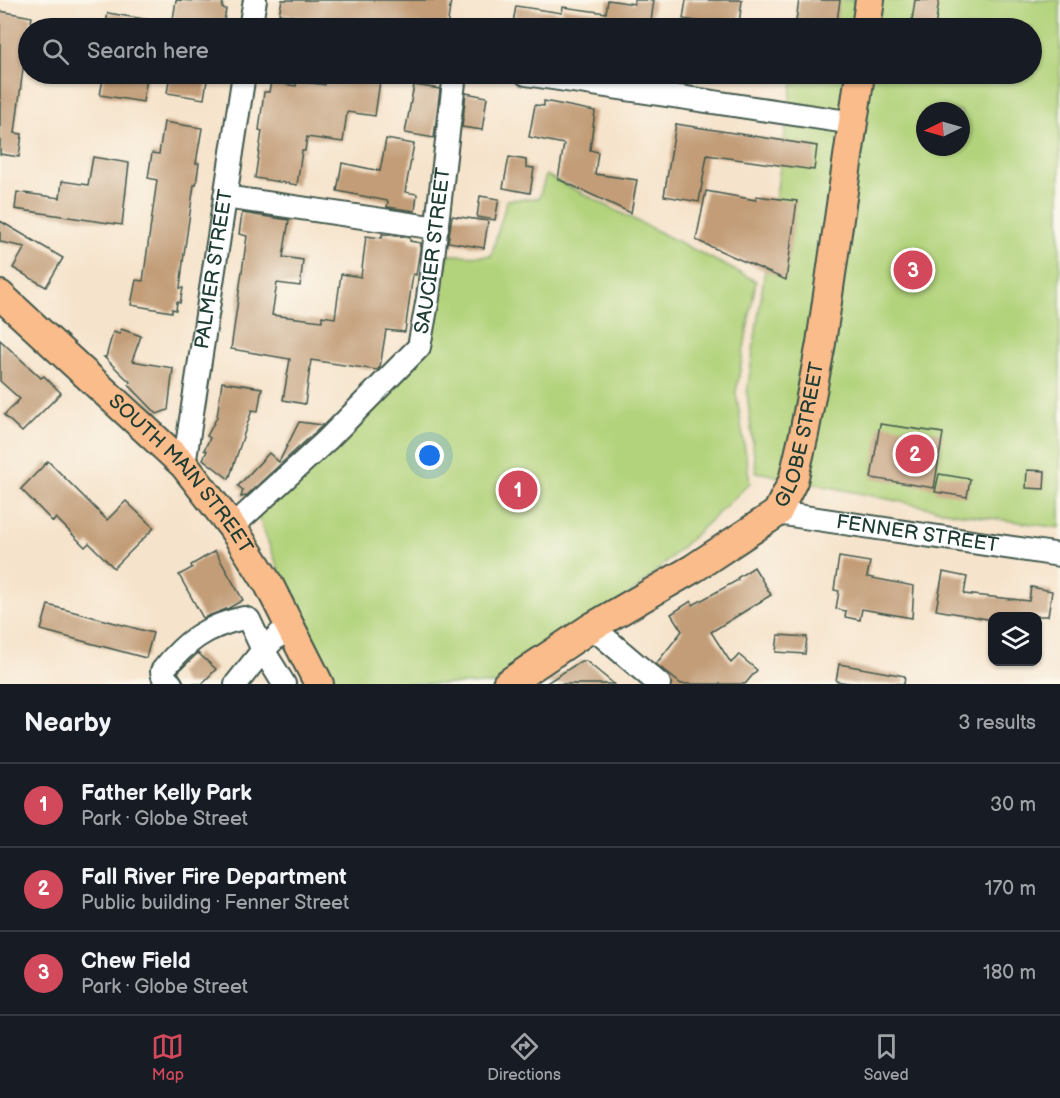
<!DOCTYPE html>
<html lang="en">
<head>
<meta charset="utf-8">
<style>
  :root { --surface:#171b24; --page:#20242c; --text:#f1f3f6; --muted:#9ea1a6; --line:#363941; --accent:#d1495b }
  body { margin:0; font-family:"Balsamiq Sans",sans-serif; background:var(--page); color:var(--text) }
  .controls { position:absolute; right:18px; bottom:18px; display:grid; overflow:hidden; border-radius:12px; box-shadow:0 2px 4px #0004 }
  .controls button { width:54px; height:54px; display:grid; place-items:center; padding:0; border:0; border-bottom:2px solid var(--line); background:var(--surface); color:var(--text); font:30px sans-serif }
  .compass { position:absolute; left:916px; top:102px; width:54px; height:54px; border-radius:50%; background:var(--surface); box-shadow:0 2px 4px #0004; rotate:265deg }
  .you { position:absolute; left:430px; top:456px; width:21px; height:21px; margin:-15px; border:4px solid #fff; border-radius:50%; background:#1a73e8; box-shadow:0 0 0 9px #1a73e833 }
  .badge { display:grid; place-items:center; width:39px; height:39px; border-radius:50%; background:var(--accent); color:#fff; font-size:20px; font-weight:700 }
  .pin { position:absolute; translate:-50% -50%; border:3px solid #fff; box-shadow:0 2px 6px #0006 }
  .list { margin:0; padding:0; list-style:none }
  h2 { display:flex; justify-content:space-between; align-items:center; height:78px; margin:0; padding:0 24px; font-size:26px }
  h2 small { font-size:20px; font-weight:400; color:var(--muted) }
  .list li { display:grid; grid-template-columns:39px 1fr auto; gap:18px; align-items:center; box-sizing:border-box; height:84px; padding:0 24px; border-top:2px solid var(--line) }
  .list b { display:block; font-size:22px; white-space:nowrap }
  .list p { margin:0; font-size:20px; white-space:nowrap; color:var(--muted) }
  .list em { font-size:20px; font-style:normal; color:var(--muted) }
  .icon { flex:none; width:33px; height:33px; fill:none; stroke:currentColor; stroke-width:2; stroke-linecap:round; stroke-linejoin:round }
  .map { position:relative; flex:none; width:1060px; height:684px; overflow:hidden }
  .search { position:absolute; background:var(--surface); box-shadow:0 2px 4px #0004; left:18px; right:18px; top:18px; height:66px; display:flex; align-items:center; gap:15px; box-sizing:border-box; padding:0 21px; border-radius:33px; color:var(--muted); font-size:22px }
  .sheet { height:330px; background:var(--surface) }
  nav { display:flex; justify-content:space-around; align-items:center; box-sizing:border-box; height:84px; border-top:2px solid var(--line); background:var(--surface); font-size:16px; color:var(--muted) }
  nav a { display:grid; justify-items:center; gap:3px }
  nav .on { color:var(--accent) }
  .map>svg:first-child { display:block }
  .green { fill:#b2d37b; stroke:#688858; stroke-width:1.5; fill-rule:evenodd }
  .building { fill:#c29d78 }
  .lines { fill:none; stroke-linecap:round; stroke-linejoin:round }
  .minor-casing { stroke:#3f564b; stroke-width:26 }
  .major-casing { stroke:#3f564b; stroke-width:32 }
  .minor { stroke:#fff; stroke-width:22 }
  .major { stroke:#fabc8b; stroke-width:28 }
  .labels { text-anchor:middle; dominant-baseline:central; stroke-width:5; stroke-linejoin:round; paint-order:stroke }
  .street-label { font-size:20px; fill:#1f3d34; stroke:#fbf7ec }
</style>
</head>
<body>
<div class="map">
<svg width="1060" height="684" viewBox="0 0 1060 684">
  <rect width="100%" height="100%" fill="#fbf7ec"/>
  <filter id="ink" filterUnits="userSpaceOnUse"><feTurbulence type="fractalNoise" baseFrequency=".0167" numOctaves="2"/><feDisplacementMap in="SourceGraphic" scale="12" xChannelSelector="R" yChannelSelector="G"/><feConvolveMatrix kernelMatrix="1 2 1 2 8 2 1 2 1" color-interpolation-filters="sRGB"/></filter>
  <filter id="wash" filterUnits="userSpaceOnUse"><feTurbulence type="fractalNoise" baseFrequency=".008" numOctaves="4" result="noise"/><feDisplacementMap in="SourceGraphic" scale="24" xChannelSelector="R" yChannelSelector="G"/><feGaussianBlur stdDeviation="1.35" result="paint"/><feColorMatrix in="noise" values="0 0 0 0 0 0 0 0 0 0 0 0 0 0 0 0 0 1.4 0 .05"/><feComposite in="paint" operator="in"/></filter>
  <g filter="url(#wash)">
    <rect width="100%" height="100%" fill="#f6e3cb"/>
    <g class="green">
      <path d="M819,0H1060V528L955,513L756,472L747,393L792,86L800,74H1032V28H813ZM925,111H961V147H925Z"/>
      <path d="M546,175L756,281L736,392L750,483L647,580L520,684H324L257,514L416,350L449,255L491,256L507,200L539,198Z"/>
    </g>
    <g id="blocks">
      <g class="building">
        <path d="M176,0L223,2L222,8L226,9L223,27L173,20Z"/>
        <path d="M282,0H451L447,28H388L316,17V19L279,14Z"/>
        <path d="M608,0L634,4V0H654L650,28H512L516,6L562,13L563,7L606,13Z"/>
        <path d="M686,0H742L739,24L734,23L733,27L683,19Z"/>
        <path d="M799,0H840L836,28H795Z"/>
        <path d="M915,0H939L935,28H911Z"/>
        <path d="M0,11L32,17L30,28H28L15,133L22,134L19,157L0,154Z"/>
        <path d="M108,13L149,20V28H105Z"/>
        <path d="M104,74H121L147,78L143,102L100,95Z"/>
        <path d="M170,74H208L204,99L167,93Z"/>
        <path d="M326,75L380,81L375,116L347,112L343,142L307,137L305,151H302L297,185L255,178L262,131L259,130L264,92H269L271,82L296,86L297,81L325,85Z"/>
        <path d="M414,85L440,89L434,138L405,133Z"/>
        <path d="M466,93L487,97L482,130L462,127Z"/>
        <path d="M544,101L595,111L590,150L598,152L595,174L637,180L631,213L558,179L564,144L529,137L535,105L544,106Z"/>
        <path d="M164,122L202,128L196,163H199L196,185H194L184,254L180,288H183L180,303L177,302L176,310L172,309V312L131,305L136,280L143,281L157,180L148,178L152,153L159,154Z"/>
        <path d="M676,124L817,146L814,170L707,155L699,202L664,196Z"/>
        <path d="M386,139L414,144L405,192L417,194L415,211L387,207L388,201L337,191L342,163L380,171Z"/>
        <path d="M93,157L129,163L122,225L15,209L17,192L60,198L62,181L88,185Z"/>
        <path d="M509,157L526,160V167L534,168L530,193L503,188Z"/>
        <path d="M706,191L756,200V196L797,201L786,280L696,240Z"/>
        <path d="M480,196L499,199L495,220L477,217Z"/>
        <path d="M242,213L289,220L283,257L303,260L300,286L277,283L272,315L322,321V316L335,318L341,274L361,277L366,236L382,238V234L410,238V241L421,243L416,275L413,274L405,332L386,330L380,367L377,370L311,360L305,404L283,400L290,359L231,349L247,236L239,234Z"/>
        <path d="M452,216L488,221L484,248L448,242Z"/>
        <path d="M0,221L63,258L46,287L13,268L25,247L0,242Z"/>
        <path d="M121,329L141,336L132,361L173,368L168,410L157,414L129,385L130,382L104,357H106L113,332L120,334Z"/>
        <path d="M0,340L41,378L44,376L61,393L22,432L4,415L20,399L0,381Z"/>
        <path d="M222,382L262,388L258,411L252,410L229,479L203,459L207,451L204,450L210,438L207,436L217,417Z"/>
        <path d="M299,422L323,425L246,496L241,497L243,490L238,486L269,453L279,462Z"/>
        <path d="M880,424L943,433L934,488L871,478Z"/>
        <path d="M48,461L107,520L126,501L154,528L114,568L89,543L85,547L56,518L53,522L21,489Z"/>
        <path d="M1027,470L1045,471L1044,489L1026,488Z"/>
        <path d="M939,474L970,479L967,497L935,492Z"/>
        <path d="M215,551L243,600L229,608L203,618L179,575L192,568L191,565Z"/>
        <path d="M839,557L870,562L867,577L914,586L912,618L862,609L860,620L845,617L846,611L836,609L839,591L834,590Z"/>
        <path d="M754,567L771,595L711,632L731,663L739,655L757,670L745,684H681L656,664L682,631L671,614L691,601L693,605L738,580L737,578Z"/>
        <path d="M943,572L967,577L964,594L1029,601L1031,587L1052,591L1048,616H993V620L936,610Z"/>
        <path d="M48,605L153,633L146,658L41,630Z"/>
        <path d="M778,635L807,637L805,654L776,652Z"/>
        <path d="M198,653L216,669L202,684H185L178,672Z"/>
        <path d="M581,661H586L614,684H545Z"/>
        <path d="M839,664L905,676L904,684H854L836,681Z"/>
      </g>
    </g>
  </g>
  <g filter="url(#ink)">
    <use href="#blocks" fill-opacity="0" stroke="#3f564b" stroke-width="1.5"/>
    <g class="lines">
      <g class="minor-casing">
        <g id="minor">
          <path d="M250,28L255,0"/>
          <path d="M526,74L854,123"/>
          <path d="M225,197L437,228"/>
          <path id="s1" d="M184,465L244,74"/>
          <path id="s2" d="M777,513L1060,555"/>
          <path id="s3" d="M232,527L327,440L419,347L428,298L455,74"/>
          <path d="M592,627L659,684"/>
          <path d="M171,684L163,676L162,671C186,641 206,626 244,618L249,620L263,650L284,684"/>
          <path d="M236,684L263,650L289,625"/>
        </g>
      </g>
      <g class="major-casing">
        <g id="major">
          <path d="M866,28L870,0"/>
          <path id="s4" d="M0,295L184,465L232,527L269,585L319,684"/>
          <path id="s5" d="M507,684L592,627L694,568L777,513L793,481L804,434L821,343L860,74"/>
        </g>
      </g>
      <use href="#minor" class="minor"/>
      <use href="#major" class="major"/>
    </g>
  </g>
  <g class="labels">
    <g class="street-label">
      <text stroke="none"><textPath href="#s3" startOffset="357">SAUCIER STREET</textPath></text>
      <text stroke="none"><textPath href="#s1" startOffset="198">PALMER STREET</textPath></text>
      <text stroke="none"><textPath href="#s5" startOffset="402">GLOBE STREET</textPath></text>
      <text stroke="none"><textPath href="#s4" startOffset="255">SOUTH MAIN STREET</textPath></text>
      <text stroke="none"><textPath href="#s2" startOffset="142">FENNER STREET</textPath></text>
    </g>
  </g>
</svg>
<div class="controls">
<button><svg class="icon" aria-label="layers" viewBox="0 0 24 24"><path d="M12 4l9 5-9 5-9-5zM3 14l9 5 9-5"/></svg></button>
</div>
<svg class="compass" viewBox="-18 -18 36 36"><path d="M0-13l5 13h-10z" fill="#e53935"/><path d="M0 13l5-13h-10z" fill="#9ea1a6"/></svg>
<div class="you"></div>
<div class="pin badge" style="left:518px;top:490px">1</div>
<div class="pin badge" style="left:915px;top:454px">2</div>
<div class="pin badge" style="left:913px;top:270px">3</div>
<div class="search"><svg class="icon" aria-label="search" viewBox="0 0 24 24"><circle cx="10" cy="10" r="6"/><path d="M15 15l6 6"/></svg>Search here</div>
</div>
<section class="sheet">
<h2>Nearby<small>3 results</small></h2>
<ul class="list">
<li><span class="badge">1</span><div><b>Father Kelly Park</b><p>Park · Globe Street</p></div><em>30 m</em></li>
<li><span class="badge">2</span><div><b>Fall River Fire Department</b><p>Public building · Fenner Street</p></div><em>170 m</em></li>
<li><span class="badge">3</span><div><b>Chew Field</b><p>Park · Globe Street</p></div><em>180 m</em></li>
</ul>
</section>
<nav>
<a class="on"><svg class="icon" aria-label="map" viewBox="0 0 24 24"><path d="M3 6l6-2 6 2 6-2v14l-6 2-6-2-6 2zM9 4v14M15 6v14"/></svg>Map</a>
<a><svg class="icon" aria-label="directions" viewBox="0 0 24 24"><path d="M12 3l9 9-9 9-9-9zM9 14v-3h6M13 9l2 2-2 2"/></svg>Directions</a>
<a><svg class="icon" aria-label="saved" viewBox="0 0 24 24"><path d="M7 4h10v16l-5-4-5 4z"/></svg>Saved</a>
</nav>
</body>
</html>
